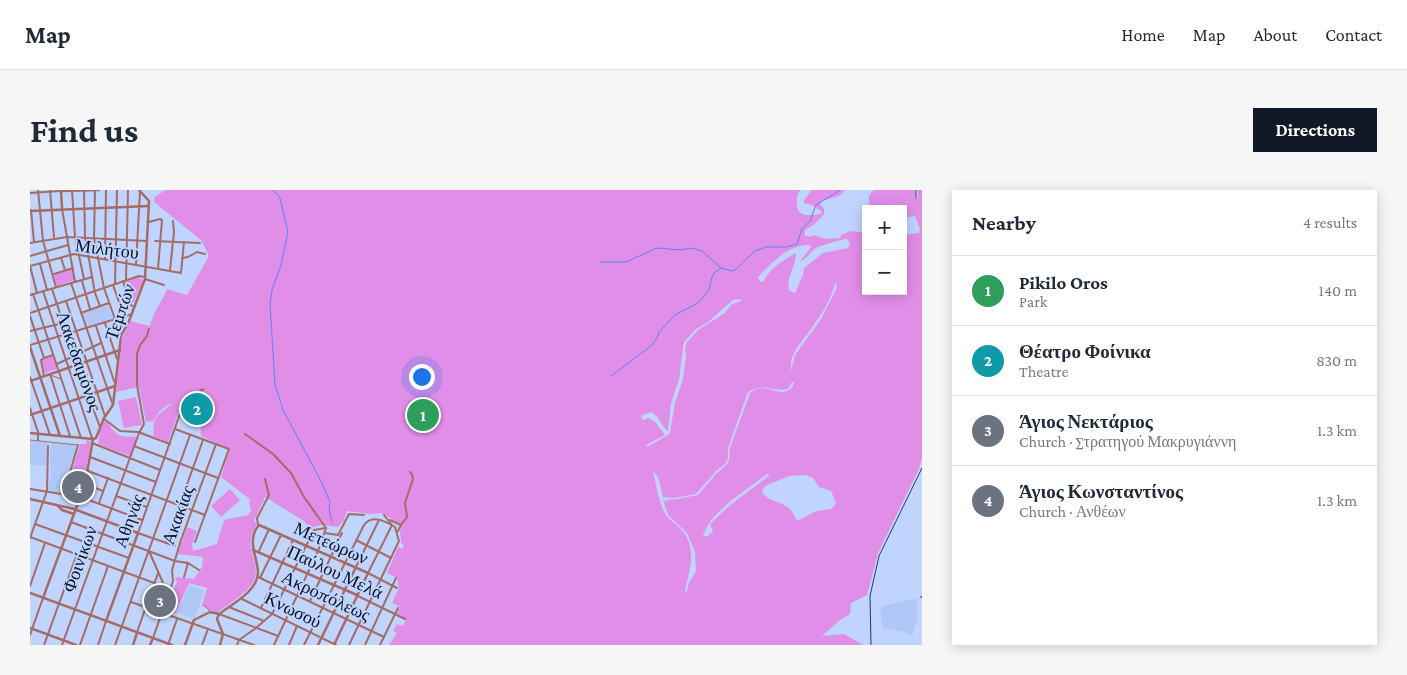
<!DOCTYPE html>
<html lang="en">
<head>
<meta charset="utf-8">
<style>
  :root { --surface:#fff; --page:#f6f6f7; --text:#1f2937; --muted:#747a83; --line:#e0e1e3; --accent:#111827 }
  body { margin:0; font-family:"Crimson Pro",serif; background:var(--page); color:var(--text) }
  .controls { position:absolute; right:15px; top:15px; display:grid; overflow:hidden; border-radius:0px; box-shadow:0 2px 12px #0003 }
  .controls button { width:45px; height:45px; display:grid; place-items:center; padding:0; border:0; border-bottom:1px solid var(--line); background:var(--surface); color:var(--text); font:25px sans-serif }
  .you { position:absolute; left:391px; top:186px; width:18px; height:18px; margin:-12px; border:4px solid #fff; border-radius:50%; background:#1a73e8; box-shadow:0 0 0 8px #1a73e833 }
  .badge { display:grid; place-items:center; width:32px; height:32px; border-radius:50%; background:var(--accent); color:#fff; font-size:16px; font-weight:700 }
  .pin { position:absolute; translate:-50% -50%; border:2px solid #fff; box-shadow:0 1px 5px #0006 }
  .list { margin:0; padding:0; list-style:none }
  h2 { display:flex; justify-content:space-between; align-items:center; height:65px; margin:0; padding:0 20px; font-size:21px }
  h2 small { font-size:16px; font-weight:400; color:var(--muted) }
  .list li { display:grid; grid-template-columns:32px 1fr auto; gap:15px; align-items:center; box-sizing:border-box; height:70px; padding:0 20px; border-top:1px solid var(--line) }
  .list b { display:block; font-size:19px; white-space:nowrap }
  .list p { margin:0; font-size:16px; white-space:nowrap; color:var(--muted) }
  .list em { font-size:16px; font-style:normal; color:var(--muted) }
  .map { position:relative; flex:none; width:892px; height:455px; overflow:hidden; border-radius:0px }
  header { display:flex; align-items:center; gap:30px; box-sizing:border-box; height:70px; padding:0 25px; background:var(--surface); border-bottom:1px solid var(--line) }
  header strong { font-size:24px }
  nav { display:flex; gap:28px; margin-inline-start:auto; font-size:18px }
  .intro { display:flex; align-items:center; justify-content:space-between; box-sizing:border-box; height:120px; padding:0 30px }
  h1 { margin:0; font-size:35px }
  .button { padding:12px 22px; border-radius:0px; background:var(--accent); color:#fff; font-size:18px; font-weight:700 }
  main { display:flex; gap:30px; padding:0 30px }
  aside { flex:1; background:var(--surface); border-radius:0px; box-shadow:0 2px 12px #0003 }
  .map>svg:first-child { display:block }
  .built { fill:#b0c8f8 }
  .green { fill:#e18ee8; fill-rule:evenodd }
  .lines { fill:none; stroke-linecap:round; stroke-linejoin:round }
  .stream { stroke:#5686f1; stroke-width:1 }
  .pedestrian { stroke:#a56b67; stroke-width:1 }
  .minor { stroke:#a56b67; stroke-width:2 }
  .tertiary { stroke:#a56b67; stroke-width:2.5 }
  .rail { stroke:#2f394c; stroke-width:1 }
  .labels { text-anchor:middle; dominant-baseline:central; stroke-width:4; stroke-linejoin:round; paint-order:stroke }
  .street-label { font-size:18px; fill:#090f1d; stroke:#bfd4fe }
</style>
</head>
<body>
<header>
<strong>Map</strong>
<nav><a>Home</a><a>Map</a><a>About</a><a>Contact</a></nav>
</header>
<div class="intro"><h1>Find us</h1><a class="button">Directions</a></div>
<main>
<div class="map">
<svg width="892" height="455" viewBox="0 0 892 455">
  <rect width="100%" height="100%" fill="#bfd4fe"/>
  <g class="built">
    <path d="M74,116L75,117L78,116L83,128L61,136H57L53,124Z"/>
    <path d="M0,251L17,252V275H0Z"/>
    <path d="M21,253L47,255L33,302L18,300L19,293L21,292L20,257H21Z"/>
    <path d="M159,394L175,401L164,429L148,423Z"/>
    <path d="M887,408V429L882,446L875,442L853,438L850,419L857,415Z"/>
  </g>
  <g class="green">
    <path d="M135,0H770C767,5 766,10 767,16C768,28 782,25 791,24L792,22L782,15L774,13V10L782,0H815L809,6L792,11L790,14L794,19V24C791,28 781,38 776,39L774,45L780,47L784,45L795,49L810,48L811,45L820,41L836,43V101H873V45L889,43L890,39L885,26L873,28V19H850L840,15C838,9 838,4 844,0H885V8H888V0H892V269L888,281L848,363L837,405L821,413L820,424L810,430L792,446L814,444L833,455H359L367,443L363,441L367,434L373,436L376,429L367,424L370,417L362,413L369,398L367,388L357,383L368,357L372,359L374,355L371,353L370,340L373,333L371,334L351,323L341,324L317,321L314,330L308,337L291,335L280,338L274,331L235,307L224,331L227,334C225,338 221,344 221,349C219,362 229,376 225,388C219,403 199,413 187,423L172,416L177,398L159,393L145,424L142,423L144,427L132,423L136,409L138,412L147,392L145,387L164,389L172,377L173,367L148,364L157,337L167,341L162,354L163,361L187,354L194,330L218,325L221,321L219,311L221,310L191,287L200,259L171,246L170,226L174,224C176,216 173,211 165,210L161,214L162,216L160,221L154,219L151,215L138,252L123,246L124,232L128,225L143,213C134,216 128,221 124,231L116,232L109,197L86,202L92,149L100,131L120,136C123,122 132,112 137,99L157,105L179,66L171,50L124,12L125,7ZM817,49L820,54L818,58L793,63L774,78L773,85L765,103L759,101C756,85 766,78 766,63C752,71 740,78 733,92H730L728,87C743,72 756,56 779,55L781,57L770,71C776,70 780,62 786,58C789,56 813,49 817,49ZM807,93L806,100L791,129L765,165L761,181C759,161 774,151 783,136C792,124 801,109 805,94ZM712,109L709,112L702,114L695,123L668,140L657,152L655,158L656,166L653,189L645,213L640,242L638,245L617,257L616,255L635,245L625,232L618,228L614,230L612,229L611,226L621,222C632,228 630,236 638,241L641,214L649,189L654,152L666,139L677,133L703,110ZM762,192H764L763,196C754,208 743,198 731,198C727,198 723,201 720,203L700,258L699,270L697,274L686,284L668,305L647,309L637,310L636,312L633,310L638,325L657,343L665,362L666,381L659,393L656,404L655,400C660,379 668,357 650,338C645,333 639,330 636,325C629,315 626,293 623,281L628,287L633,307L643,308L666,304L685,282L695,274L698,269V258L718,202C736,192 740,202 758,199ZM737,284L740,285L699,316L680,334L683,341L678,346H673C681,320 717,300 737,284ZM775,285L783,288L789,297L801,301L806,313L802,319L786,321L767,331C765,327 763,322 760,319C752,311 735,311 732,301L735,296L759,286Z"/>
    <path d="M42,79L44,90L27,96L24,85Z"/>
    <path d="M109,87L113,90L104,112H102L95,92Z"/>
    <path d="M23,166L27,179L15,183L12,170Z"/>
    <path d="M106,207L112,235L94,238L88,211Z"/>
    <path d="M75,231C81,235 81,239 86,243C91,248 101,246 107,247L100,266L68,254L70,240Z"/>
    <path d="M57,250L61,251L54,292L50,305L36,302L50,254H56Z"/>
    <path d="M200,299L210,310L191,327L181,316Z"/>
  </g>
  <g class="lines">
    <g class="stream">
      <path d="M243,0L250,8L258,42L251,75L242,100L240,114L245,194L253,220L292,293L300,312L299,320L302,332"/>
      <path d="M570,72H596L627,58L651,60L662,58L672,61L691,78L702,81L706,79L725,61L736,57H756L767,54L772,39L780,31L786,15L810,0"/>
      <path d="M581,186L621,156L627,148L629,142L645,125L668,113L679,100L682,87L685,82L691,78"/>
    </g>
    <g class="pedestrian">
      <path d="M20,185L31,189"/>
      <path d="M0,250L48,255"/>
      <path d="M174,415L180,421"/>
    </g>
    <g class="minor">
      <path d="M8,0L13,51L26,97"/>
      <path d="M20,0L24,47"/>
      <path d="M42,0L45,47L54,89"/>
      <path d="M54,0L55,47L65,103L70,116"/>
      <path d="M65,0L64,48L74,98L91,146"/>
      <path d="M0,3L30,1"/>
      <path d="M32,19L45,92"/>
      <path d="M1,20L4,52"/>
      <path d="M119,32L130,29L132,30L128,79"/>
      <path d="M125,51L170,53"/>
      <path d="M0,53L37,47L117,51"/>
      <path d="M0,66L38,55"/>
      <path d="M31,68L35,80"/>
      <path d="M152,68L158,67L167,62L175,64"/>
      <path d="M75,69L76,0"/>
      <path d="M10,74L17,100"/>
      <path d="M106,75L110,1"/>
      <path d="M0,76L44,64L151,83L154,52"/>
      <path d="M0,76L7,103"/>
      <path d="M140,80L144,42L143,31"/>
      <path d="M24,84L43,78"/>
      <path d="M115,89L134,95"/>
      <path d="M96,90L98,0"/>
      <path d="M52,91L60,119"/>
      <path d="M93,91L101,115L104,117"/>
      <path d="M41,93L83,215"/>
      <path d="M85,94L87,0"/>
      <path d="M83,95L94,126"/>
      <path d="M22,99L47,175"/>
      <path d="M13,101L62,248"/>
      <path d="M3,104L51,248"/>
      <path d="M0,105L62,87"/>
      <path d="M36,111L75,226"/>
      <path d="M0,123L109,86L115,87"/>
      <path d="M51,123L79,113"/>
      <path d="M0,126L14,168L11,170L14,186"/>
      <path d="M75,133L87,169"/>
      <path d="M66,136L84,191L86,193"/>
      <path d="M0,141L33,133"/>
      <path d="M0,155L102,124"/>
      <path d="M14,168L23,165"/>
      <path d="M27,174L71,153"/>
      <path d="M20,184L40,246"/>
      <path d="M42,186L57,185"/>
      <path d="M0,187L20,245"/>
      <path d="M58,205L70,237"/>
      <path d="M156,212H159L164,216"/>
      <path d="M0,218L8,242V250"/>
      <path d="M74,229L90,241L108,242L140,254"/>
      <path d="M145,239L199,259L165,352"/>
      <path d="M215,244L243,264L261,283L274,307L296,338L288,361L244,455"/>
      <path d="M62,253L130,280"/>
      <path d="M104,256L188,288"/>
      <path d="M60,267L126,292"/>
      <path d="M58,281L175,325"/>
      <path d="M55,294L73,301"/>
      <path d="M0,299L51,307L112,330"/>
      <path d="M34,303L48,255"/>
      <path d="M86,306L117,317"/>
      <path d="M69,313L78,288"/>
      <path d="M354,325L362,335L338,383L367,398"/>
      <path d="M360,330L371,335L368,341"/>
      <path d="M41,332L145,371L158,373L169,380"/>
      <path d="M5,334L99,368"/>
      <path d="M228,335L227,328L239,305L235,289"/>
      <path d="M371,335L377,327L375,313L383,289L382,284L380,282"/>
      <path d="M295,343L308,345"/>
      <path d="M308,345L319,324L334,325"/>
      <path d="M0,347L135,397"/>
      <path d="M0,348L17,301L18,256"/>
      <path d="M326,350L361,368"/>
      <path d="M136,353L173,250"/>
      <path d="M145,356L108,343L153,215L158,210L173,199"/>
      <path d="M119,361L137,402"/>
      <path d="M229,361L239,339"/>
      <path d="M326,377L349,330"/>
      <path d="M154,387L158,373"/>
      <path d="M228,387L354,447"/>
      <path d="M230,388L251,345"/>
      <path d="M0,396L15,353"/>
      <path d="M328,406L375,429"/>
      <path d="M891,407H892"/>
      <path d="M212,409L306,455"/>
      <path d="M280,411L312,343"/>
      <path d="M101,412L224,455"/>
      <path d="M199,417L234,431"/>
      <path d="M231,418L263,350"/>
      <path d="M189,424L248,446"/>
      <path d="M107,442L128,383"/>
      <path d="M0,445L13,408"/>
      <path d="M123,448L143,391L142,380L151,350L186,254"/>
      <path d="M14,455L47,364"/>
      <path d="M32,455L109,243L114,234L107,195V164L110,155L117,146L119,139"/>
      <path d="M50,455L78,376"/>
      <path d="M68,455L76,431"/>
      <path d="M85,455L160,245"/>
      <path d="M138,455L147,429"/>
      <path d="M172,455L178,439"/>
      <path d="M207,455L209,450L226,438L242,424L284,340L296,338"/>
      <path d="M259,455L267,436"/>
      <path d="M274,455L334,335C342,324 355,331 365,337L369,351L319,455"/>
      <path d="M335,455L366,388"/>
      <path d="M350,455L368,418"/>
    </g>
    <g class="tertiary">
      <path d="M31,1L69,0"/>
      <path d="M31,1L32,18"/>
      <path d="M0,21L119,16"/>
      <path d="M0,157L30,246"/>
      <path d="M0,191L90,160"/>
      <path d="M0,225L85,196"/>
      <path d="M0,243L63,249"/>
      <path d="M63,249L66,248L74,228L83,215L91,146L99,131L115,89L119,11L109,0"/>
      <path d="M0,309L44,319L108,343L76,431"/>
      <path d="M28,316L32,320L44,324"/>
      <path d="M223,360L327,405"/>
      <path d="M0,403L142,455"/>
      <path d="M13,408L55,294L63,249"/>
      <path d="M189,424C201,415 220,405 226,391C234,375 213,353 229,335L338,383L304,455"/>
      <path d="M189,424L187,429L193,444L190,455"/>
      <path d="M0,438L46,455"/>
      <path d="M103,455L107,443"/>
      <path d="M120,455L123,448"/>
      <path d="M155,455L164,430L180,422L189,424"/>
      <path d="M288,455L326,377"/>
    </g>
    <g class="rail">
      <path d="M886,8V0"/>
      <path d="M841,455L840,406L849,366L892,278"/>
    </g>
  </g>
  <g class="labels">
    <g class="street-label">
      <text transform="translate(77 59) rotate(7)">Μιλήτου</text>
      <text transform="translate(90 122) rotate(-71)">Τεμπών</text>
      <text transform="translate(49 171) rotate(71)">Λακεδαιμόνος</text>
      <text transform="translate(148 325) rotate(-70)">Ακακίας</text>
      <text transform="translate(99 331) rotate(-70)">Αθηνάς</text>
      <text transform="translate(301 353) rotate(24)">Μετεώρων</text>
      <text transform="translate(50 369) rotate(-70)">Φοινίκων</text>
      <text transform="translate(305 382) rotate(25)">Παύλου Μελά</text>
      <text transform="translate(296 406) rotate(25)">Ακροπόλεως</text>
      <text transform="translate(263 420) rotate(26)">Κνωσού</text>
    </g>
  </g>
</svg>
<div class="controls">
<button>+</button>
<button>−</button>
</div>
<div class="you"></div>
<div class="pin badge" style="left:393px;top:225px;background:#2e9e5b">1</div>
<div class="pin badge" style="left:167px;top:219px;background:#0f9aa8">2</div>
<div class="pin badge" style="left:130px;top:411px;background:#6b7280">3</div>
<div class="pin badge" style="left:48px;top:297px;background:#6b7280">4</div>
</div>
<aside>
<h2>Nearby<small>4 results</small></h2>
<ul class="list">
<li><span class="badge" style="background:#2e9e5b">1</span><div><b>Pikilo Oros</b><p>Park</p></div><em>140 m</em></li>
<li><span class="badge" style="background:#0f9aa8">2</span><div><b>Θέατρο Φοίνικα</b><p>Theatre</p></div><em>830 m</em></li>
<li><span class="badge" style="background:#6b7280">3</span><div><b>Άγιος Νεκτάριος</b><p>Church · Στρατηγού Μακρυγιάννη</p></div><em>1.3 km</em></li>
<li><span class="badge" style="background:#6b7280">4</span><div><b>Άγιος Κωνσταντίνος</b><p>Church · Ανθέων</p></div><em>1.3 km</em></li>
</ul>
</aside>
</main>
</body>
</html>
